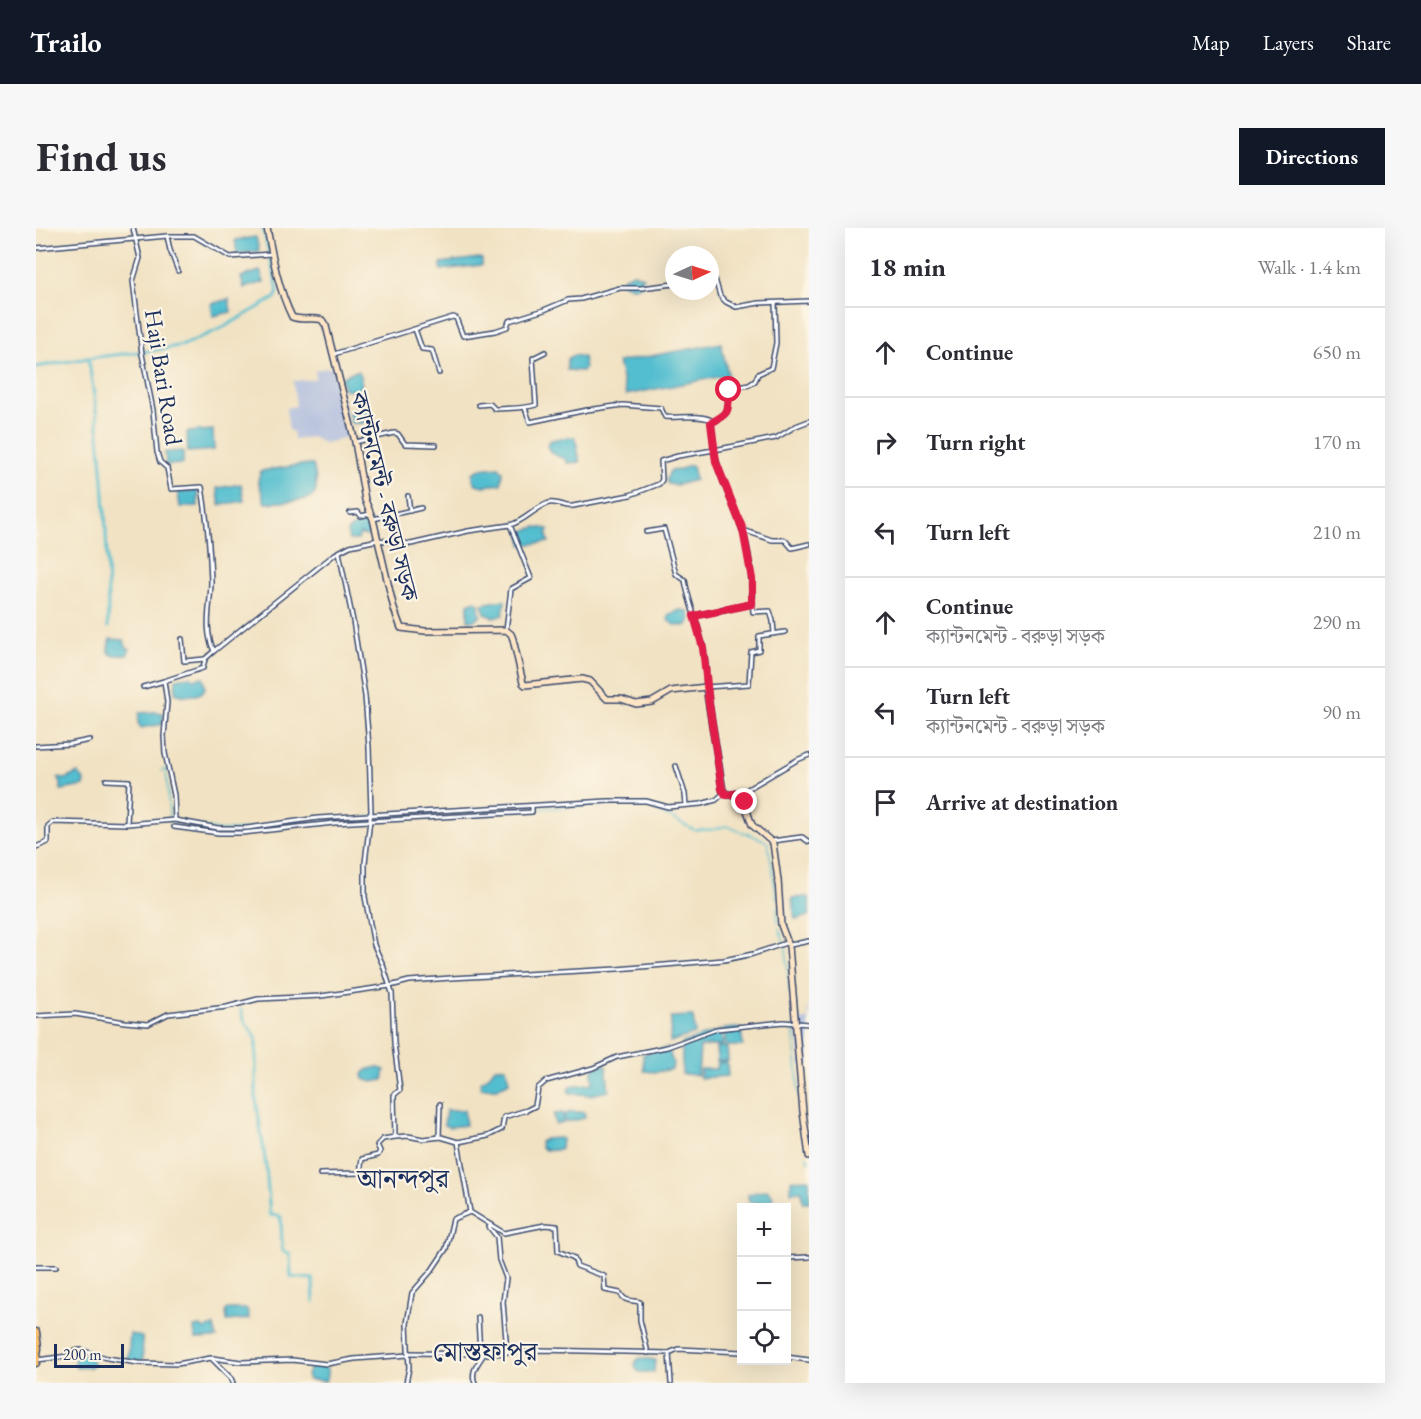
<!DOCTYPE html>
<html lang="en">
<head>
<meta charset="utf-8">
<style>
  :root { --surface:#fff; --page:#f7f7f7; --text:#2b2b33; --muted:#7c7c81; --line:#e1e1e2; --accent:#111827 }
  body { margin:0; font-family:"EB Garamond","Noto Serif Bengali",serif; background:var(--page); color:var(--text) }
  .controls { position:absolute; right:18px; bottom:18px; display:grid; overflow:hidden; border-radius:0px; box-shadow:0 6px 24px #0002 }
  .controls button { width:54px; height:54px; display:grid; place-items:center; padding:0; border:0; border-bottom:2px solid var(--line); background:var(--surface); color:var(--text); font:30px sans-serif }
  .compass { position:absolute; left:629px; top:18px; width:54px; height:54px; border-radius:50%; background:var(--surface); box-shadow:0 6px 24px #0002; rotate:86deg }
  .scale { position:absolute; left:18px; bottom:15px; width:70px; box-sizing:border-box; padding-left:6px; border:3px solid #1b2f5e; border-top:0; font-size:16px; line-height:21px; white-space:nowrap; color:#1b2f5e; -webkit-text-stroke:4px #fcf5e5; paint-order:stroke }
  .stop { position:absolute; width:18px; height:18px; margin:-14px; border:4px solid #e11d48; border-radius:50%; background:#fff }
  .stop.end { background:#e11d48; border-color:#fff; box-shadow:0 2px 6px #0008 }
  .list { margin:0; padding:0; list-style:none }
  h2 { display:flex; justify-content:space-between; align-items:center; height:78px; margin:0; padding:0 24px; font-size:26px }
  h2 small { font-size:20px; font-weight:400; color:var(--muted) }
  .list li { display:grid; grid-template-columns:39px 1fr auto; gap:18px; align-items:center; box-sizing:border-box; height:90px; padding:0 24px; border-top:2px solid var(--line) }
  .list b { display:block; font-size:22px; white-space:nowrap }
  .list p { margin:0; font-size:20px; white-space:nowrap; color:var(--muted) }
  .list em { font-size:20px; font-style:normal; color:var(--muted) }
  .icon { flex:none; width:33px; height:33px; fill:none; stroke:currentColor; stroke-width:2; stroke-linecap:round; stroke-linejoin:round }
  .map { position:relative; flex:none; width:773px; height:1155px; overflow:hidden; border-radius:0px }
  header { display:flex; align-items:center; gap:36px; box-sizing:border-box; height:84px; padding:0 30px; background:var(--accent); color:#fff }
  header strong { font-size:28px }
  nav { display:flex; gap:33px; margin-inline-start:auto; font-size:21px }
  .intro { display:flex; align-items:center; justify-content:space-between; box-sizing:border-box; height:144px; padding:0 36px }
  h1 { margin:0; font-size:42px }
  .button { padding:15px 27px; border-radius:0px; background:var(--accent); color:#fff; font-size:21px; font-weight:700 }
  main { display:flex; gap:36px; padding:0 36px }
  aside { flex:1; background:var(--surface); border-radius:0px; box-shadow:0 6px 24px #0002 }
  .map>svg:first-child { display:block }
  .industrial { fill:#b9c4de }
  .water { fill:#53becf; stroke:#377696; stroke-width:1.5 }
  .lines { fill:none; stroke-linecap:round; stroke-linejoin:round }
  .stream { stroke:#53becf; stroke-width:1.5 }
  .canal { stroke:#53becf; stroke-width:3 }
  .street-casing { stroke:#3b4a6d; stroke-width:6 }
  .secondary-casing { stroke:#3b4a6d; stroke-width:8 }
  .primary-casing { stroke:#3b4a6d; stroke-width:9 }
  .street { stroke:#fff; stroke-width:3 }
  .secondary { stroke:#fde5c5; stroke-width:5 }
  .primary { stroke:#f9bf6d; stroke-width:6 }
  .route { stroke:#e11d48; stroke-width:8 }
  .labels { text-anchor:middle; dominant-baseline:central; stroke-width:4.5; stroke-linejoin:round; paint-order:stroke }
  .street-label { font-size:24px; fill:#1b2f5e; stroke:#fcf5e5 }
  .quarter-label { font-size:27px; fill:#1b2f5e; stroke:#fcf5e5 }
</style>
</head>
<body>
<header>
<strong>Trailo</strong>
<nav><a>Map</a><a>Layers</a><a>Share</a></nav>
</header>
<div class="intro"><h1>Find us</h1><a class="button">Directions</a></div>
<main>
<div class="map">
<svg width="773" height="1155" viewBox="0 0 773 1155">
  <rect width="100%" height="100%" fill="#fcf5e5"/>
  <filter id="ink" filterUnits="userSpaceOnUse"><feTurbulence type="fractalNoise" baseFrequency=".0167" numOctaves="2"/><feDisplacementMap in="SourceGraphic" scale="12" xChannelSelector="R" yChannelSelector="G"/><feConvolveMatrix kernelMatrix="1 2 1 2 8 2 1 2 1" color-interpolation-filters="sRGB"/></filter>
  <filter id="wash" filterUnits="userSpaceOnUse"><feTurbulence type="fractalNoise" baseFrequency=".008" numOctaves="4" result="noise"/><feDisplacementMap in="SourceGraphic" scale="24" xChannelSelector="R" yChannelSelector="G"/><feGaussianBlur stdDeviation="1.35" result="paint"/><feColorMatrix in="noise" values="0 0 0 0 0 0 0 0 0 0 0 0 0 0 0 0 0 1.4 0 .05"/><feComposite in="paint" operator="in"/></filter>
  <g filter="url(#wash)">
    <rect width="100%" height="100%" fill="#f1e2c3"/>
    <g class="industrial">
      <path d="M297,139L308,177L313,208L289,216L276,209L258,212L257,203H253L250,180L260,178L257,153L279,151V142Z"/>
      <path d="M772,778H773V837H765L760,793L772,792Z"/>
    </g>
    <g class="water">
      <path d="M220,9L223,23L201,26L199,12Z"/>
      <path d="M443,30L446,31V37L405,42V35Z"/>
      <path d="M224,43L228,54L208,60L205,49Z"/>
      <path d="M598,45L607,49L605,58L596,59L588,56L586,50Z"/>
      <path d="M193,71L195,84L177,88L175,76Z"/>
      <path d="M685,115L692,147L590,167L582,134Z"/>
      <path d="M538,127L547,129L549,140L546,143L531,142V131Z"/>
      <path d="M323,143L326,158C321,163 314,162 308,161L305,150L316,144Z"/>
      <path d="M331,178L334,192L326,195H315L313,185L315,181Z"/>
      <path d="M177,202L178,222L152,224L151,204Z"/>
      <path d="M539,209L544,234L531,235V232C522,227 516,229 511,218L513,213L524,210Z"/>
      <path d="M147,223V236L130,237L129,224Z"/>
      <path d="M264,237H277C279,245 283,259 278,267C272,274 239,274 229,275L222,252L225,243Z"/>
      <path d="M651,238H656L659,252L641,257L632,256L630,252L634,243L644,242Z"/>
      <path d="M463,239L467,244L465,256L447,258L440,256L437,251V245L444,241Z"/>
      <path d="M205,256L208,273L184,277L181,260Z"/>
      <path d="M162,262V278L144,279L142,264Z"/>
      <path d="M331,294L333,296V306L330,308L324,306L322,312H313L311,303L323,295Z"/>
      <path d="M500,299L513,301L511,307L513,314L486,317L485,306L490,302Z"/>
      <path d="M467,372L469,373L467,387L456,389L449,385L446,376Z"/>
      <path d="M439,373L443,376L444,389L436,393L432,392V376Z"/>
      <path d="M644,382L652,383L654,391L651,397C644,399 638,398 632,392V387Z"/>
      <path d="M74,411L88,412L90,419L94,421L91,427H76L72,423Z"/>
      <path d="M155,448L157,451L167,449C168,451 169,459 169,460C166,470 146,468 139,465L140,451Z"/>
      <path d="M119,484L127,485V496L105,500L102,495L103,485Z"/>
      <path d="M42,545L49,553L48,558L25,562V555L22,550L29,551Z"/>
      <path d="M773,669V688L759,691L756,670Z"/>
      <path d="M657,788L659,806L634,814L635,789Z"/>
      <path d="M701,800L705,801L707,818H691L692,833H681L680,819H690L688,801Z"/>
      <path d="M685,802L687,817L664,819L662,847L646,846V815Z"/>
      <path d="M632,820L637,835L636,841L620,844L608,843L607,826Z"/>
      <path d="M691,834L692,848L664,850L665,841H680L681,835Z"/>
      <path d="M568,836L570,837L573,863L554,867L534,865L532,862L534,859L557,855L556,845L558,840Z"/>
      <path d="M341,839L349,842L347,852L336,854L328,851L327,846L331,842Z"/>
      <path d="M459,839H470L473,854L462,860H445L444,854L451,850Z"/>
      <path d="M410,882H428L430,897L413,899L408,897Z"/>
      <path d="M534,884H548L549,890L531,894L527,889L528,895L519,896L518,886L527,885V888Z"/>
      <path d="M523,910L526,911L525,920C518,923 512,924 505,920L504,914L509,911Z"/>
      <path d="M773,951V974H767L766,963L755,964V952Z"/>
      <path d="M731,962L737,968L736,972L724,975L713,974L712,966Z"/>
      <path d="M193,1081H211L213,1091L191,1093L190,1082Z"/>
      <path d="M165,1098L168,1101L178,1098L181,1110L159,1111L158,1099Z"/>
      <path d="M94,1106L106,1109L107,1131L104,1133L92,1132Z"/>
      <path d="M55,1126L57,1136L55,1139L40,1140L38,1128Z"/>
      <path d="M605,1130L619,1132L618,1144H603L600,1141L599,1136L602,1131Z"/>
      <path d="M274,1139H289C293,1144 293,1149 289,1153L273,1152L271,1148Z"/>
    </g>
    <g class="lines">
      <g class="stream">
        <path d="M125,543L130,541L134,594L144,595"/>
        <path d="M330,589L599,576L612,578L658,602H676L690,598L728,612L732,615L741,671"/>
        <path d="M152,596L185,603L215,601L298,591"/>
        <path d="M741,679L742,695"/>
        <path d="M743,700L750,721L754,766"/>
        <path d="M757,797L764,879"/>
        <path d="M771,928L773,934"/>
      </g>
      <g class="canal">
        <path d="M107,124L148,117L188,99L239,70L242,64L241,58L227,0"/>
        <path d="M52,130C68,218 72,309 72,399"/>
        <path d="M0,139L52,130L104,124"/>
        <path d="M205,782L208,792L220,810V871L230,938L234,987L244,988L245,990L246,1020L247,1023L254,1026L255,1049L277,1051L278,1074"/>
      </g>
    </g>
  </g>
  <g filter="url(#ink)">
    <g class="lines">
      <g class="street-casing">
        <g id="street">
          <path d="M97,0L104,30L97,53L106,126L117,182L121,224L124,234L131,240L135,261L166,259C171,290 174,322 175,353C175,377 167,401 178,423L299,326L314,318L342,312L375,316L432,303L474,297L495,350L475,361L470,402"/>
          <path d="M131,8L134,22L142,43"/>
          <path d="M0,20L131,8H158L194,29L235,26"/>
          <path d="M674,51H679L684,68L690,74L700,79L723,75L773,73"/>
          <path d="M379,101L386,121L396,122L403,145"/>
          <path d="M298,126L417,89L420,90L427,108L459,103L471,99L473,93L508,82L532,72L545,71L584,60H605L638,56"/>
          <path d="M443,177L454,176L459,181C473,180 487,181 500,177L497,130L509,124"/>
          <path d="M675,195C699,182 689,183 693,161L713,157L719,153L722,146L735,140L740,115L739,75"/>
          <path d="M319,214L358,205L362,206L369,216L400,217"/>
          <path d="M372,268L374,283"/>
          <path d="M314,285L322,284L325,288L334,286"/>
          <path d="M337,291L385,280"/>
          <path d="M474,297C489,293 498,280 513,275C522,273 527,280 537,278L594,267L623,256L626,252L625,233L642,228L678,222L675,192C665,186 641,190 629,189L625,180L587,177L551,182L494,194L489,180"/>
          <path d="M707,302L736,312H749L756,320L773,316"/>
          <path d="M610,304L628,301L640,346L649,352C652,371 659,388 664,407C669,424 671,442 670,459L713,456L715,424L723,422V408L749,404"/>
          <path d="M303,324L317,393L329,468L333,519L335,583L329,635V669L338,717L347,737L356,765L358,815L364,862L358,867L359,909L372,908L387,911L405,909L422,914L452,908L466,901L468,889L491,882L499,878L502,860L510,853L557,840L581,829L631,819L681,801L747,794L773,796"/>
          <path d="M658,388L716,376"/>
          <path d="M738,405L737,393L734,383L717,384C715,356 716,328 706,301C697,274 683,250 678,222L740,210L760,198L773,193"/>
          <path d="M146,411L148,433L169,431"/>
          <path d="M178,423L169,431L167,440L128,453L131,474L128,508L129,525L138,567L139,592L182,600H211L282,590L572,573H610L632,579L665,576L680,572L688,565"/>
          <path d="M107,459L128,453"/>
          <path d="M0,518L34,516L54,512"/>
          <path d="M640,538L649,566L650,577"/>
          <path d="M70,552L93,553L91,596"/>
          <path d="M705,565L761,532L773,527"/>
          <path d="M138,599L183,605H206L298,595L496,584V578"/>
          <path d="M736,613L766,609L773,614"/>
          <path d="M0,619L12,614V598L17,594L91,596L139,592"/>
          <path d="M754,717L773,713"/>
          <path d="M0,788L39,786L89,794L112,796L132,786L191,779L222,771L285,768L354,758L373,753L415,750L581,741L688,732L717,726L750,715"/>
          <path d="M403,909L404,876"/>
          <path d="M284,946L324,945L326,931L342,927L344,923L341,917L347,911L359,909"/>
          <path d="M434,984L468,1005L509,997L521,998L522,1023L538,1030L541,1038L568,1048L569,1062L584,1065C589,1074 594,1072 604,1074V1092L612,1125"/>
          <path d="M455,997L453,999L461,1009L463,1032L470,1050L467,1074L471,1124"/>
          <path d="M750,1030L773,1029"/>
          <path d="M0,1039H20"/>
          <path d="M442,1089L444,1126"/>
          <path d="M372,1125L456,1126L505,1122L633,1125L642,1121L706,1124"/>
          <path d="M633,1125L635,1155"/>
          <path d="M750,1129L773,1132"/>
          <path d="M177,1130L205,1134L256,1132L291,1136L318,1131L372,1127"/>
          <path d="M1,1132L32,1128L39,1123L45,1122L71,1130L102,1135L141,1136L175,1130L195,1150L197,1155"/>
          <path d="M370,1155L373,1140L371,1096L376,1065L396,1042L410,1021L417,991L434,984L422,914"/>
          <path d="M439,1155C434,1143 442,1136 448,1126"/>
        </g>
      </g>
      <g class="secondary-casing">
        <path id="secondary" d="M231,0C237,31 242,60 256,89C266,93 276,89 286,92L290,98L319,214L329,272L337,291L358,381L365,400L389,403L470,402L475,406L477,411L487,455L489,457L546,451L554,453L571,471H585L600,476L616,474L635,463L670,459L687,563L693,567L705,565L716,597L737,615L742,652L745,697L753,718L767,884L773,928"/>
      </g>
      <g class="primary-casing">
        <path id="primary" d="M0,1104L2,1120L0,1135"/>
      </g>
      <use href="#street" class="street"/>
      <use href="#secondary" class="secondary"/>
      <use href="#primary" class="primary"/>
    </g>
  </g>
  <g class="lines" filter="url(#ink)">
    <path class="route" d="M693,162C692,183 695,184 675,195L680,234L707,302L716,351V376L658,388L667,420L673,476L686,561L690,567L705,565L709,574"/>
  </g>
  <g class="labels">
    <g class="street-label">
      <text transform="translate(128 149) rotate(81)">Haji Bari Road</text>
      <text transform="translate(349 268) rotate(76)">ক্যান্টনমেন্ট - বরুড়া সড়ক</text>
    </g>
    <g class="quarter-label">
      <text x="367" y="950">আনন্দপুর</text>
      <text x="449" y="1123">মোস্তফাপুর</text>
    </g>
  </g>
</svg>
<div class="controls">
<button>+</button>
<button>−</button>
<button><svg class="icon" aria-label="locate" viewBox="0 0 24 24"><circle cx="12" cy="12" r="6"/><path d="M12 2v4M12 18v4M2 12h4M18 12h4"/></svg></button>
</div>
<svg class="compass" viewBox="-18 -18 36 36"><path d="M0-13l5 13h-10z" fill="#e53935"/><path d="M0 13l5-13h-10z" fill="#7c7c81"/></svg>
<div class="scale">200 m</div>
<div class="stop" style="left:693px;top:162px"></div>
<div class="stop end" style="left:709px;top:574px"></div>
</div>
<aside>
<h2>18 min<small>Walk · 1.4 km</small></h2>
<ul class="list">
<li><svg class="icon" aria-label="ahead" viewBox="0 0 24 24"><path d="M12 20V5M6 11l6-6 6 6"/></svg><div><b>Continue</b></div><em>650 m</em></li>
<li><svg class="icon" aria-label="right" viewBox="0 0 24 24"><path d="M7 20v-9h11M14 6l5 5-5 5"/></svg><div><b>Turn right</b></div><em>170 m</em></li>
<li><svg class="icon" aria-label="left" viewBox="0 0 24 24"><path d="M17 20v-9H6M10 6l-5 5 5 5"/></svg><div><b>Turn left</b></div><em>210 m</em></li>
<li><svg class="icon" aria-label="ahead" viewBox="0 0 24 24"><path d="M12 20V5M6 11l6-6 6 6"/></svg><div><b>Continue</b><p>ক্যান্টনমেন্ট - বরুড়া সড়ক</p></div><em>290 m</em></li>
<li><svg class="icon" aria-label="left" viewBox="0 0 24 24"><path d="M17 20v-9H6M10 6l-5 5 5 5"/></svg><div><b>Turn left</b><p>ক্যান্টনমেন্ট - বরুড়া সড়ক</p></div><em>90 m</em></li>
<li><svg class="icon" aria-label="arrive" viewBox="0 0 24 24"><path d="M6 21V4h12l-3 4 3 4H6"/></svg><div><b>Arrive at destination</b></div></li>
</ul>
</aside>
</main>
</body>
</html>
